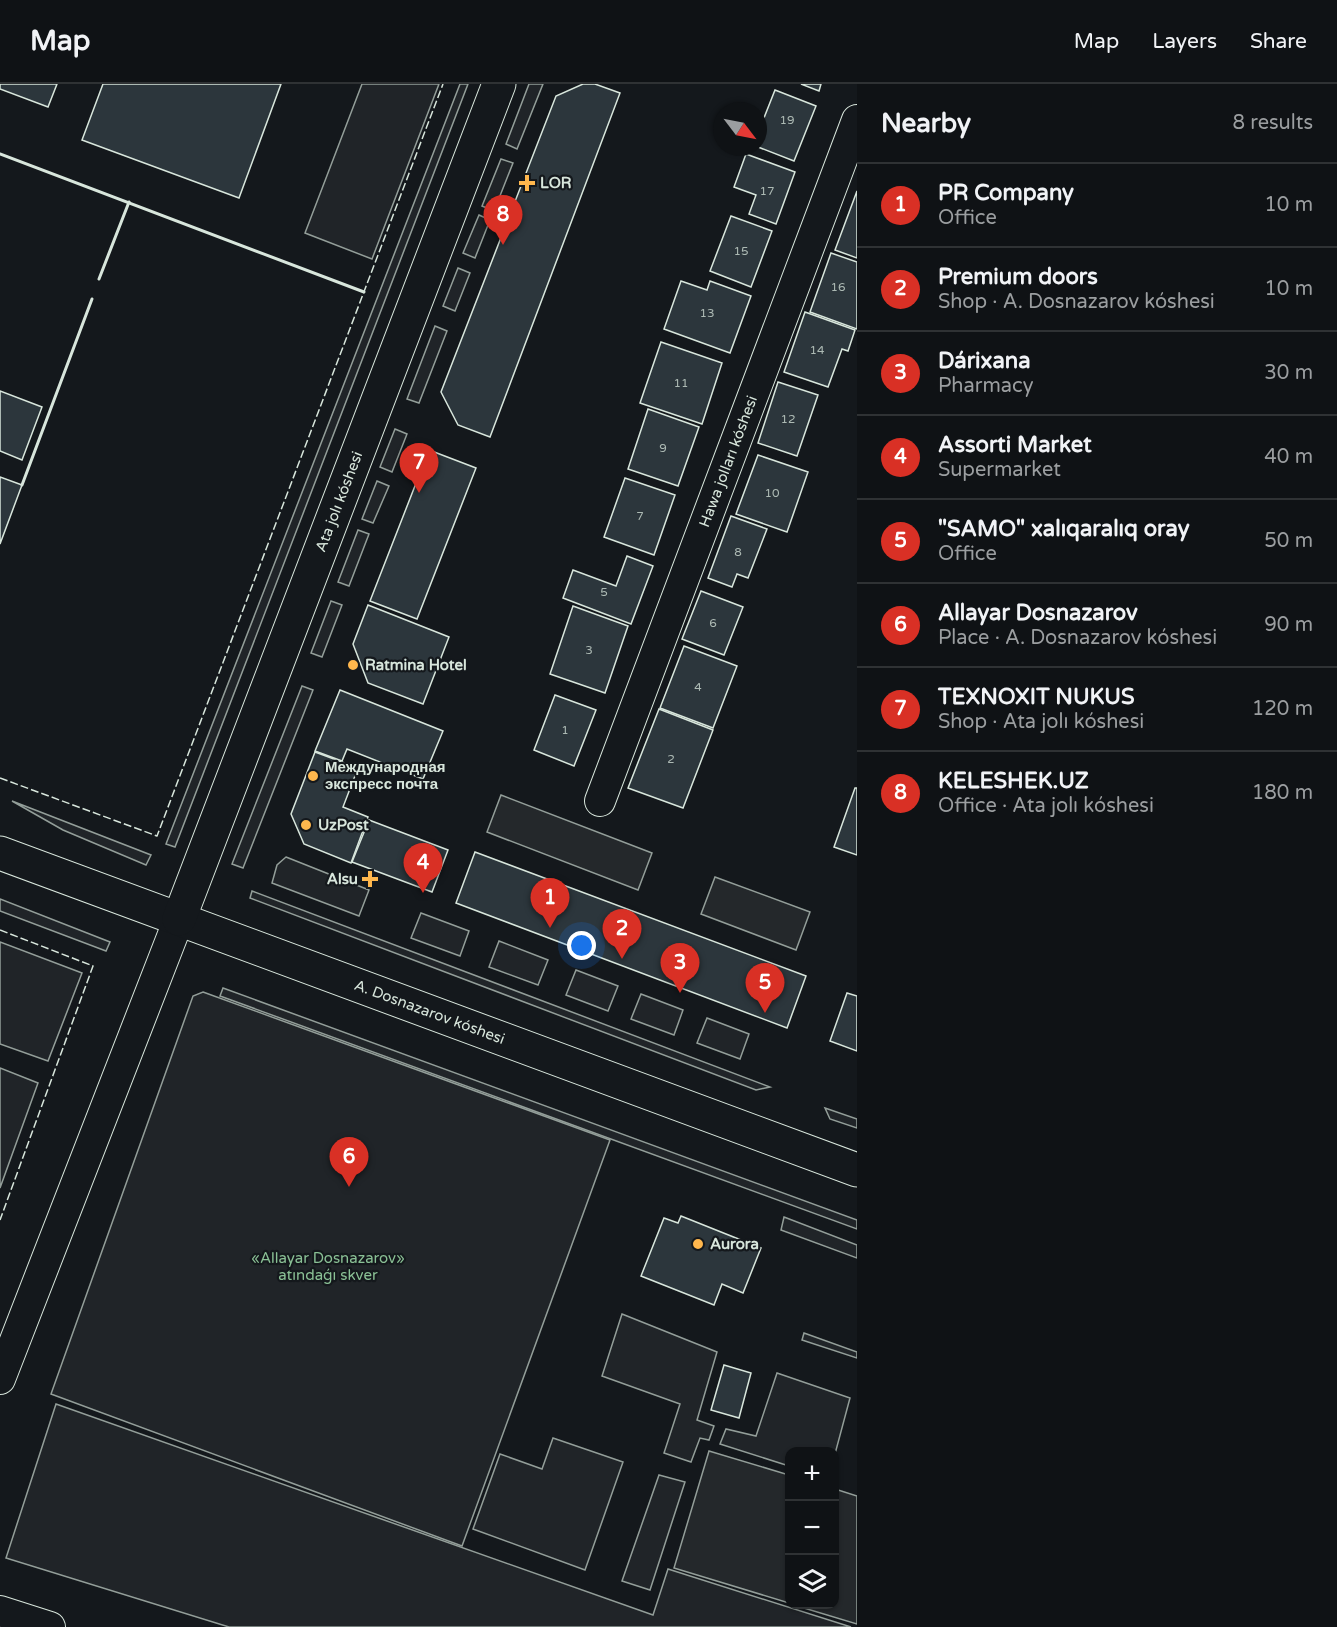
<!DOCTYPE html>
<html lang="en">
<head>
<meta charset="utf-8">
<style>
  :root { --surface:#0f1215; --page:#1d2022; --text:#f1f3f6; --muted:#9b9ea0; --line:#2f3234; --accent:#d93025 }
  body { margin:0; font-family:"Varela Round",sans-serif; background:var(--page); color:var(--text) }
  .controls { position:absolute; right:18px; bottom:18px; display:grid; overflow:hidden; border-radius:12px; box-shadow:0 2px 4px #0004 }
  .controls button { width:54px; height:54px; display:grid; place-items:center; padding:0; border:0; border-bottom:2px solid var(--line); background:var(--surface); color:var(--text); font:30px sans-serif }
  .compass { position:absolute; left:713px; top:18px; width:54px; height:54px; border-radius:50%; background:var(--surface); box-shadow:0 2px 4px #0004; rotate:122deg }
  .you { position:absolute; left:582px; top:862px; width:21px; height:21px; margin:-15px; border:4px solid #fff; border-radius:50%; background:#1a73e8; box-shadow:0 0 0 9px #1a73e833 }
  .badge { display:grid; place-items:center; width:39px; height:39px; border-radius:50%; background:var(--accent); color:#fff; font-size:20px; font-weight:700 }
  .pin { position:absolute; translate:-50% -50px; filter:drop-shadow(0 2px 3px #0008) }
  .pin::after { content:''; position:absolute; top:32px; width:21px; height:18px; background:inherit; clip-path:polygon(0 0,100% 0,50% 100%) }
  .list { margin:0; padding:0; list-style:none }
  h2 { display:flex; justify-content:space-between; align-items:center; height:78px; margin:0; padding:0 24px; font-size:26px }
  h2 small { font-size:20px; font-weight:400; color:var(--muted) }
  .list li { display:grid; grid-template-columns:39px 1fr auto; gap:18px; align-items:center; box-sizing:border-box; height:84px; padding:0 24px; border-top:2px solid var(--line) }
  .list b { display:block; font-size:22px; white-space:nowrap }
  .list p { margin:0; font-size:20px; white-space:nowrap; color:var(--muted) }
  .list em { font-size:20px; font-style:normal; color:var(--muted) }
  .icon { flex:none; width:33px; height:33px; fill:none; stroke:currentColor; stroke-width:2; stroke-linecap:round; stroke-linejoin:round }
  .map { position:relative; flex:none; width:857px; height:1543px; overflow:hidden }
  header { display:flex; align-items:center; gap:36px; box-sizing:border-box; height:84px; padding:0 30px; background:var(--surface); border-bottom:2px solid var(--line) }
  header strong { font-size:28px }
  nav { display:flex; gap:33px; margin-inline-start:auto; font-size:21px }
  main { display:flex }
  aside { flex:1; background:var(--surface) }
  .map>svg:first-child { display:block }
  .green { fill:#202428; stroke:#939e99; stroke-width:1.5 }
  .parking { fill:#24282b; stroke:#939e99; stroke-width:1.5 }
  .building { fill:#2c363c; stroke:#d8e6dc; stroke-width:1.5 }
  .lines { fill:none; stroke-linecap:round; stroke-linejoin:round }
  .minor-casing { stroke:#d8e6dc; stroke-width:32 }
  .major-casing { stroke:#d8e6dc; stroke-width:35 }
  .minor { stroke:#14181c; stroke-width:30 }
  .major { stroke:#14181c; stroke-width:33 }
  .fence { stroke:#d8e6dc; stroke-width:1.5; stroke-dasharray:8 3; stroke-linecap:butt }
  .wall { stroke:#d8e6dc; stroke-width:3 }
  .poi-dot { fill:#ffb74d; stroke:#14181c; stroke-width:2 }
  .labels { text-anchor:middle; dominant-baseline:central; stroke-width:4.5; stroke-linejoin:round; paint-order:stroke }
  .number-label { font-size:12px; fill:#adbab4 }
  .poi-label { font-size:15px; font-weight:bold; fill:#d8e6dc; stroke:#14181c; text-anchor:start }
  .street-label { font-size:15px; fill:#d8e6dc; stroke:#14181c }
  .park-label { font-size:15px; fill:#8ac095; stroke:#14181c }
</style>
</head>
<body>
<header>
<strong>Map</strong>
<nav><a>Map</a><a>Layers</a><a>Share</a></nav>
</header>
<main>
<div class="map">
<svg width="857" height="1543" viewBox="0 0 857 1543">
  <rect width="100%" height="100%" fill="#14181c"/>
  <g class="green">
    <path d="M362,0H439L372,175L305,149Z"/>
    <path d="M460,0H468L175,763L166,760Z"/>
    <path d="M529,0H543L517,65L506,60Z"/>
    <path d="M501,75L513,79L494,127L482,122Z"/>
    <path d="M479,131L490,136L475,174L463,169Z"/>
    <path d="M458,184L470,189L455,227L443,222Z"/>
    <path d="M435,242L447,247L419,319L407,315Z"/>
    <path d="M395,345L407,350L392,388L380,383Z"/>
    <path d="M377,397L389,402L373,439L362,435Z"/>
    <path d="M358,446L369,450L349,502L338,498Z"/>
    <path d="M331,517L342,521L322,573L311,569Z"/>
    <path d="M302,602L313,606L243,784L232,780Z"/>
    <path d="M12,717L151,771L146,781L63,746Z"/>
    <path d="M286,773L369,806L359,832L272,799L277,781Z"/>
    <path d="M252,807L770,1003L756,1006L250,814Z"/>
    <path d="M0,815L110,858L106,867L0,827Z"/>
    <path d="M421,829L469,847L460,872L411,854Z"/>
    <path d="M499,857L548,876L538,901L489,883Z"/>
    <path d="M0,858L82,889L48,977L0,960Z"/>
    <path d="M576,886L618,902L608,927L566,911Z"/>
    <path d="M223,904L857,1136V1145L220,912Z"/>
    <path d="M203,908L610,1056L462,1462L51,1310L193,912Z"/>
    <path d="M641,910L683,926L674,951L631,935Z"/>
    <path d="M707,934L749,950L740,975L697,959Z"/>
    <path d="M0,984L38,999L0,1104Z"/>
    <path d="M825,1024L857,1035V1044L830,1035Z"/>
    <path d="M784,1133L857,1161V1174L781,1146Z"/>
    <path d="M622,1230L717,1268L697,1336L714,1342L709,1356L700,1354L691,1378L664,1369L680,1320L602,1292Z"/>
    <path d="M804,1249L857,1268V1274L802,1256Z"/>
    <path d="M777,1289L850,1314L835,1370L834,1368H790L789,1382L720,1360L726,1345L756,1352Z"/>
    <path d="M56,1320L653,1531L668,1485L851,1543H229L6,1474Z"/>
    <path d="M553,1354L623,1378L585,1486L473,1445L500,1370L542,1385Z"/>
    <path d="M659,1391L685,1398L650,1506L622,1497Z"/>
  </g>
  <g class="parking">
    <path d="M501,711L652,769L638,806L487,748Z"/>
    <path d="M715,793L810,828L796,866L701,830Z"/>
    <path d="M709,1367L789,1391V1519L674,1484Z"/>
    <path d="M835,1405L857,1412V1540L794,1521L834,1520Z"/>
  </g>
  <g class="building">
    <path d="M0,0H57L48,23L0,5Z"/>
    <path d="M103,0H281L239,114L82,56Z"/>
    <path d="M583,0H595L620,9L490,353L458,341L441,308L556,12Z"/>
    <path d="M801,0H821L819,7Z"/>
    <path d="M775,6L816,22L794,77L758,63V49Z"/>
    <path d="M746,70L795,88L776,140L749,130L756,111L734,103Z"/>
    <path d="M857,107V174L835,166Z"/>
    <path d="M731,132L772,147L751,203L710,187Z"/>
    <path d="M831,169L857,178V245L810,228Z"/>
    <path d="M681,197L707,206L710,197L751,212L730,269L664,245Z"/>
    <path d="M805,228L855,246L848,267L842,265L828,303L784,288Z"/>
    <path d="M661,258L722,279L702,340L640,319Z"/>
    <path d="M778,298L818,311L797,372L758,359Z"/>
    <path d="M0,307L42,323L22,376L0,367Z"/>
    <path d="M648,325L699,343L678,402L628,385Z"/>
    <path d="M429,366L476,384L417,535L370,517Z"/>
    <path d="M758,371L808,388L787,448L736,430Z"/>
    <path d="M0,393L22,401L0,460Z"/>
    <path d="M625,394L675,411L654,471L604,453Z"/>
    <path d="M731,432L767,445L748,494L737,490L732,503L708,494Z"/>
    <path d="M627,472L653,482L631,540L563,514L573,486L616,502Z"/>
    <path d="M701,507L743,523L724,571L682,555Z"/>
    <path d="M368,521L449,553L423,620L368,599L353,560Z"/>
    <path d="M573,522L628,542L605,609L550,590Z"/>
    <path d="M684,562L737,582L713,644L660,624Z"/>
    <path d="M340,606L443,647L423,695L347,665L342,677L315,667Z"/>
    <path d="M555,611L596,626L574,682L534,666Z"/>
    <path d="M659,625L713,646L683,724L628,704Z"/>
    <path d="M315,668L358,684L343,723L368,733L351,779L304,760L291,730Z"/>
    <path d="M855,704H857V771L834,763Z"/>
    <path d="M369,736L448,766L432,808L352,778Z"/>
    <path d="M475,768L806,892L787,944L456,819Z"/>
    <path d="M847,909L857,912V967L830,957Z"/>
    <path d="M681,1132L761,1164L743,1209L722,1200L714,1221L641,1192L664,1134L678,1139Z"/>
    <path d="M724,1281L751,1289L739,1334L711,1326Z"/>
  </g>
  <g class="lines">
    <g class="minor-casing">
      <g id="minor">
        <path id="s1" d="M600,717L857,36"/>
        <path d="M0,1295L179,835"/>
        <path d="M0,1527L50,1543"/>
      </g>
    </g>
    <g class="major-casing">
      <g id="major">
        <path id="s2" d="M0,769L857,1086"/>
        <path id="s3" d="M179,835L499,0"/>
      </g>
    </g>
    <use href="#minor" class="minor"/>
    <use href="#major" class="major"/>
    <g class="fence">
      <path d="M0,694L157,752L443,0"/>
      <path d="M0,846L93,882L0,1136"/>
    </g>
    <g class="wall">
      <path d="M0,70L364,208"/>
      <path d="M99,195L129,118"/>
      <path d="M22,401L92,215"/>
    </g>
  </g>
  <g class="poi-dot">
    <path d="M524 90h6v6h6v6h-6v6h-6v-6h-6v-6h6z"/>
    <circle cx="353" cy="581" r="6"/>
    <circle cx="313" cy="692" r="6"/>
    <circle cx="306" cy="741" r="6"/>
    <path d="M367 786h6v6h6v6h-6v6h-6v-6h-6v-6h6z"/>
    <circle cx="698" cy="1160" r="6"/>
  </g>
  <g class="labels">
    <g class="number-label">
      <text x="787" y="36">19</text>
      <text x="767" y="107">17</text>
      <text x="741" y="167">15</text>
      <text x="838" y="203">16</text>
      <text x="707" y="229">13</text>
      <text x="817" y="266">14</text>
      <text x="681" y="299">11</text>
      <text x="788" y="335">12</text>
      <text x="663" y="364">9</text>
      <text x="772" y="409">10</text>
      <text x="640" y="432">7</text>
      <text x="738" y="468">8</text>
      <text x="604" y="508">5</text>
      <text x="713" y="539">6</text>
      <text x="589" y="566">3</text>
      <text x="698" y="603">4</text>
      <text x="565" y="646">1</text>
      <text x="671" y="675">2</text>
    </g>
    <g class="poi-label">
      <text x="540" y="99">LOR</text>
      <text x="365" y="581">Ratmina Hotel</text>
      <text x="325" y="683">Международная<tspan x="325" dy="17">экспресс почта</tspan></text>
      <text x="318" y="741">UzPost</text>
      <text x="358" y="795" text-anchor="end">Alsu</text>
      <text x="710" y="1160">Aurora</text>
    </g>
    <g class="street-label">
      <text stroke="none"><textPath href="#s1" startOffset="363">Hawa jolları kóshesi</textPath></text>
      <text stroke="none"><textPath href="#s3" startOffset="447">Ata jolı kóshesi</textPath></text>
      <text stroke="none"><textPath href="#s2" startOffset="458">A. Dosnazarov kóshesi</textPath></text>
    </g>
    <g class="park-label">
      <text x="328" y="1174">«Allayar Dosnazarov»<tspan x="328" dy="17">atındaǵı skver</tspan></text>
    </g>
  </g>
</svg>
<div class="controls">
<button>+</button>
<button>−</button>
<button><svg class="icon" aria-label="layers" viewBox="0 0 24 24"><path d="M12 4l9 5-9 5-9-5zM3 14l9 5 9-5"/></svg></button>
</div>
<svg class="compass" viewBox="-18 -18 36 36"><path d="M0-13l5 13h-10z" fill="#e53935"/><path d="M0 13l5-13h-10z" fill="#9b9ea0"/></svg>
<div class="you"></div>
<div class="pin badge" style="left:550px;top:844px">1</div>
<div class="pin badge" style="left:622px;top:875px">2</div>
<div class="pin badge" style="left:680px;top:909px">3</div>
<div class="pin badge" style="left:423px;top:809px">4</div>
<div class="pin badge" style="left:765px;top:929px">5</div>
<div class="pin badge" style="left:349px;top:1103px">6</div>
<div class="pin badge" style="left:419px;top:409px">7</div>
<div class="pin badge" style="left:503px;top:161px">8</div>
</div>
<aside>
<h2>Nearby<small>8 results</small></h2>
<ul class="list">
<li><span class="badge">1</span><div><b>PR Company</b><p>Office</p></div><em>10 m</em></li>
<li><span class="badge">2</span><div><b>Premium doors</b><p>Shop · A. Dosnazarov kóshesi</p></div><em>10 m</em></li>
<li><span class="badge">3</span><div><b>Dárixana</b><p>Pharmacy</p></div><em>30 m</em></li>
<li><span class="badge">4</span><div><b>Assorti Market</b><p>Supermarket</p></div><em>40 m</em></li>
<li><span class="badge">5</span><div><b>&quot;SAMO&quot; xalıqaralıq oray</b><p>Office</p></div><em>50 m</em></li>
<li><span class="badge">6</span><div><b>Allayar Dosnazarov</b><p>Place · A. Dosnazarov kóshesi</p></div><em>90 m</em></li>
<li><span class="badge">7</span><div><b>TEXNOXIT NUKUS</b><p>Shop · Ata jolı kóshesi</p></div><em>120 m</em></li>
<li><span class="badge">8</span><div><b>KELESHEK.UZ</b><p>Office · Ata jolı kóshesi</p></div><em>180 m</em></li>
</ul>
</aside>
</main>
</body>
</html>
